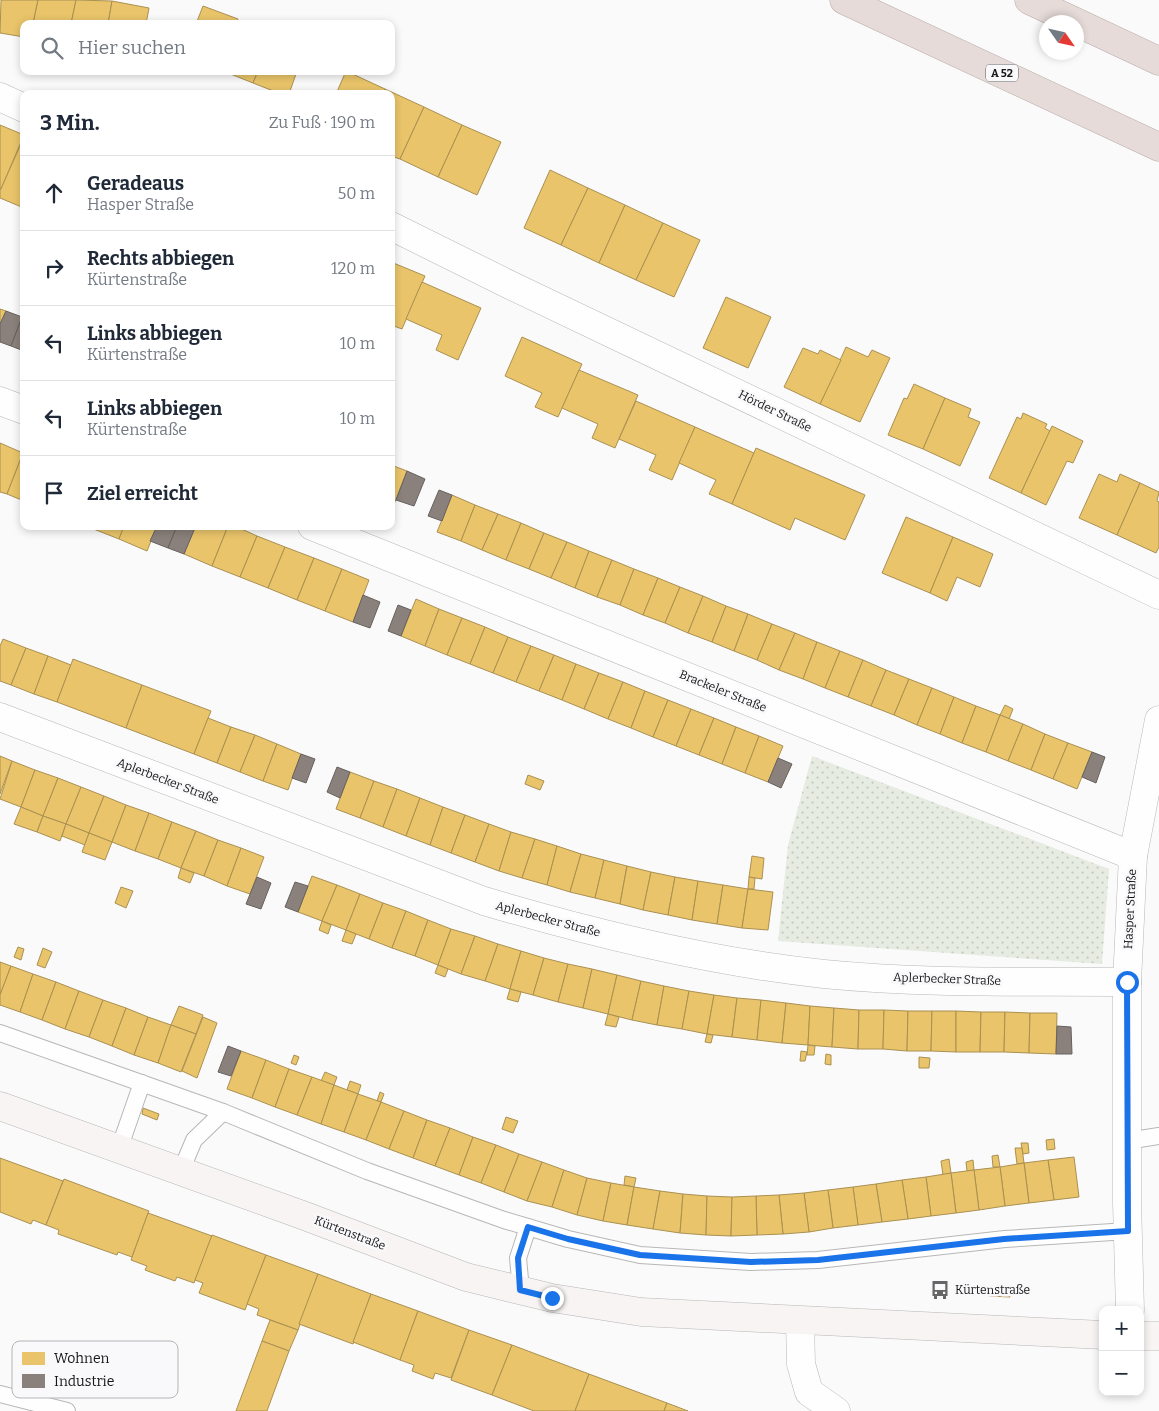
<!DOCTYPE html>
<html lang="de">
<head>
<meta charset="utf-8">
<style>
  :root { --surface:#fff; --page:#f6f6f7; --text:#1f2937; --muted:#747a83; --line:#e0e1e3 }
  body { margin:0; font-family:Bitter,serif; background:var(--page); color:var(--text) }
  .controls { position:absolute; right:15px; bottom:15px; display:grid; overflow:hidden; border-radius:10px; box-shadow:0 2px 8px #0003 }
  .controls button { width:45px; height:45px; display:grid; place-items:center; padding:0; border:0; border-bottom:1px solid var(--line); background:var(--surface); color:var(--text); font:25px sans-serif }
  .compass { position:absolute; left:1039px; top:15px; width:45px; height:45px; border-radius:50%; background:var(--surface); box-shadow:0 2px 8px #0003; rotate:124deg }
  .stop { position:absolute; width:15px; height:15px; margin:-11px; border:4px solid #1a73e8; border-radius:50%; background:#fff }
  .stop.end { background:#1a73e8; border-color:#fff; box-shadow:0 1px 5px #0008 }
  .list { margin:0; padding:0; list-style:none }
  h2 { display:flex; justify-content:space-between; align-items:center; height:65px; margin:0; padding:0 20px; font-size:21px }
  h2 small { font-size:16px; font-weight:400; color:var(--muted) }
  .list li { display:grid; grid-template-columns:32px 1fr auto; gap:15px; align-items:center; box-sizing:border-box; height:75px; padding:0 20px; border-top:1px solid var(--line) }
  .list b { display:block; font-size:19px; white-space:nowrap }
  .list p { margin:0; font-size:16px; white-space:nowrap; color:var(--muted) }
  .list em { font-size:16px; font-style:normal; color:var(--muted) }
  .icon { flex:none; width:28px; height:28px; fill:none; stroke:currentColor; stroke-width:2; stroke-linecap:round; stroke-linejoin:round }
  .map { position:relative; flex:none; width:1159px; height:1411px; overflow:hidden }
  .search { position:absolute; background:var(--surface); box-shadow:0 2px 8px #0003; left:20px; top:20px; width:375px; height:55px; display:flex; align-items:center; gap:12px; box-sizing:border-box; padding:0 18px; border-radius:10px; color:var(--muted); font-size:19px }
  .panel { position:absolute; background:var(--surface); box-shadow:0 2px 8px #0003; left:20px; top:90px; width:375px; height:440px; border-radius:10px }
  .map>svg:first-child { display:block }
  .grass { fill:url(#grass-dots) }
  .homes { fill:#e9c46a; stroke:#aa9051 }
  .industry { fill:#8a817c; stroke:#67615e }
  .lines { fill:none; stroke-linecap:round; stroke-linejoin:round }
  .lane-casing { stroke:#b7b7b7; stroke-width:18 }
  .street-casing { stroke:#b7b7b7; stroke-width:29 }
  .secondary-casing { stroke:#b7b7b7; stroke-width:29 }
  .highway-casing { stroke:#b7aba8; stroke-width:29 }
  .lane { stroke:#fefefe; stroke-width:16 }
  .street { stroke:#fefefe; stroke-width:28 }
  .secondary { stroke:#f7f4f3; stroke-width:28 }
  .highway { stroke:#e6dbd8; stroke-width:28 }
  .route { stroke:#1a73e8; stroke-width:6 }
  .labels { text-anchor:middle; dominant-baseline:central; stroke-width:5; stroke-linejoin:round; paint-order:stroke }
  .shield { fill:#f9f9fb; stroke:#5a5a5b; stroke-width:1 }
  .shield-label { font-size:11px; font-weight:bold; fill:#161617 }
  .street-label { font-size:12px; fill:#161617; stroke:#f9f9fb }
  .poi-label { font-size:12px; fill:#161617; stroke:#f9f9fb; text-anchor:start }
  .key { fill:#f9f9fb; stroke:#b5b5b7; stroke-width:1 }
  .key-label { font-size:14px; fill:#161617 }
</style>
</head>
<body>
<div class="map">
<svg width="1159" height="1411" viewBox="0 0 1159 1411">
  <defs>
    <pattern id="grass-dots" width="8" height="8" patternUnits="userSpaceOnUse" patternTransform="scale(1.25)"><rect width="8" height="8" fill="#e6ece2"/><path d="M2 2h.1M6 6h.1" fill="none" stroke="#c5cac1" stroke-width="1.8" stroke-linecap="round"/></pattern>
  </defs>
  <rect width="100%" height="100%" fill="#fafafa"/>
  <path class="grass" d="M812,756L1109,869L1102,964L778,941L788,845Z"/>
  <g class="homes">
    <path d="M1,0H38L33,24H24V37L0,33Z"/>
    <path d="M38,0H76L71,24H33Z"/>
    <path d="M76,0L112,1L108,24H71Z"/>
    <path d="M112,1L149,8L146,24H108Z"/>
    <path d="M203,6L238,19L236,24H196Z"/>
    <path d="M223,71H258L253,83Z"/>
    <path d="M258,71H297L289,94H281L253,83Z"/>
    <path d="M346,71L385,89L383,94H336Z"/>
    <path d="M385,89L424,107L400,159L391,156V94H383Z"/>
    <path d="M424,107L462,125L438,177L400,159Z"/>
    <path d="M0,125L24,135L1,189L0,188Z"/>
    <path d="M462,125L501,142L477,195L438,177Z"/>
    <path d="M24,137V208L0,198V191Z"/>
    <path d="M550,170L588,188L561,245L524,228Z"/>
    <path d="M588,188L625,205L599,263L561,245Z"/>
    <path d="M625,205L663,223L636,280L599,263Z"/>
    <path d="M663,223L700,240L674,297L636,280Z"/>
    <path d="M391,262L425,276L402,329L391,325Z"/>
    <path d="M422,282L481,308L458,360L436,350L442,335L406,319Z"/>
    <path d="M726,297L771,317L748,368L703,348Z"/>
    <path d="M0,309L6,311L0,324Z"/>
    <path d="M522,337L582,364L558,417L535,407L542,393L505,376Z"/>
    <path d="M846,347L868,357L872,350L890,358L860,422L820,404Z"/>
    <path d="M803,348L818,354L820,350L841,360L820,404L784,387Z"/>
    <path d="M579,370L638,395L615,448L592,438L598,424L562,408Z"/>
    <path d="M914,384L945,398L923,449L888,435L904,398L907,399Z"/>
    <path d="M945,398L971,409L968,417L980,422L960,466L923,449Z"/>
    <path d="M636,401L695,427L672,480L649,470L656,455L619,439Z"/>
    <path d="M1023,413L1047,424L1045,428L1050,431L1021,493L989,478L1017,417L1021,419Z"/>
    <path d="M1052,426L1083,441L1073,463L1067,461L1046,505L1021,493Z"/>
    <path d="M695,427L754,453L732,504L709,494L716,480L679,463Z"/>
    <path d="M0,443L23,453L7,494L0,492Z"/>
    <path d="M756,448L865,495L845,540L795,518L790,530L732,504Z"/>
    <path d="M23,453H24V501L7,494Z"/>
    <path d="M391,465L407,471L391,512Z"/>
    <path d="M1099,474L1117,482L1120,474L1140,483L1117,535L1079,518Z"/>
    <path d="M1140,483L1159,492L1157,501L1159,502V547L1156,553L1117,535Z"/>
    <path d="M452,495L475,505L461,541L437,532Z"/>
    <path d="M475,505L498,514L482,550L461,541Z"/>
    <path d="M498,514L521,523L506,560L482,550Z"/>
    <path d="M906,517L953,537L930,593L882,573Z"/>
    <path d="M521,523L544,533L529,569L506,560Z"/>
    <path d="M91,526H124L119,539L91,528Z"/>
    <path d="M124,526H157L147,551L119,539Z"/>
    <path d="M195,526H228L212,566L184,554Z"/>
    <path d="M228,526H235L257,536L240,577L212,566Z"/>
    <path d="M544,533L567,542L551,578L529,569Z"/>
    <path d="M257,536L285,547L268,588L240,577Z"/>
    <path d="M953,537L993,554L980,587L957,577L947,601L930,593Z"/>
    <path d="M567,542L589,551L575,588L551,578Z"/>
    <path d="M285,547L314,558L297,600L268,588Z"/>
    <path d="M589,551L612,560L597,597L575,588Z"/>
    <path d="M314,558L342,569L325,611L297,600Z"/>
    <path d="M612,560L634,569L620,605L597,597Z"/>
    <path d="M342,569L369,580L353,622L325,611Z"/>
    <path d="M634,569L658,578L643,615L620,605Z"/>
    <path d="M658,578L680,587L665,623L643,615Z"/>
    <path d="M680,587L703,596L688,633L665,623Z"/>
    <path d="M703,596L726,606L712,642L688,633Z"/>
    <path d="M416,599L439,609L425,646L401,636Z"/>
    <path d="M726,606L748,614L734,651L712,642Z"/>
    <path d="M439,609L462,618L447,655L425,646Z"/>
    <path d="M748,614L772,624L757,660L734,651Z"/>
    <path d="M462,618L485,627L470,664L447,655Z"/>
    <path d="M772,624L795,633L779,670L757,660Z"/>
    <path d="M485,627L508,637L493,673L470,664Z"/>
    <path d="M795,633L817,642L803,679L779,670Z"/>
    <path d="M508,637L531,646L516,682L493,673Z"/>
    <path d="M3,639L26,648L11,685L0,681V646Z"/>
    <path d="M817,642L840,651L825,688L803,679Z"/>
    <path d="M531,646L554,655L539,691L516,682Z"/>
    <path d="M26,648L48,656L34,694L11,685Z"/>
    <path d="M840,651L863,660L848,697L825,688Z"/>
    <path d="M554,655L576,664L562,700L539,691Z"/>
    <path d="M48,656L71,665L57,702L34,694Z"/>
    <path d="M73,659L142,685L126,728L57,702Z"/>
    <path d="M863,660L886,670L871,706L848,697Z"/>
    <path d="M576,664L599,673L584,709L562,700Z"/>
    <path d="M886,670L909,679L894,715L871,706Z"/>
    <path d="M599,673L623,682L608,719L584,709Z"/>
    <path d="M909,679L932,688L917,725L894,715Z"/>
    <path d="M623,682L645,691L631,728L608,719Z"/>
    <path d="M142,685L211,711L194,754L126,728Z"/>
    <path d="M932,688L954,697L940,734L917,725Z"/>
    <path d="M645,691L668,700L653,737L631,728Z"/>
    <path d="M954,697L976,706L962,743L940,734Z"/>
    <path d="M668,700L691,709L676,746L653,737Z"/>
    <path d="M1005,705L1013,709L1009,719L1000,715Z"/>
    <path d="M976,706L1000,715L986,752L962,743Z"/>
    <path d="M691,709L714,718L699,755L676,746Z"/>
    <path d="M1000,715L1023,724L1008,761L986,752Z"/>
    <path d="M208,718L231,727L217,763L194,754Z"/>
    <path d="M714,718L736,727L722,764L699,755Z"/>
    <path d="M1023,724L1045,734L1031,770L1008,761Z"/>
    <path d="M231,727L255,735L240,772L217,763Z"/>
    <path d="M736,727L759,736L745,773L722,764Z"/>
    <path d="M1045,734L1068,743L1053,779L1031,770Z"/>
    <path d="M255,735L277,744L263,781L240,772Z"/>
    <path d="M759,736L783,746L768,782L745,773Z"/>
    <path d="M1068,743L1092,752L1077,789L1053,779Z"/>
    <path d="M277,744L301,754L288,790L263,781Z"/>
    <path d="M0,756L12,761L0,794Z"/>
    <path d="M12,761L35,770L21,807L0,799Z"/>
    <path d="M35,770L58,778L43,816L21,807Z"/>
    <path d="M350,772L374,781L360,818L336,809Z"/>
    <path d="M528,775L544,781L540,790L525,784Z"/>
    <path d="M58,778L81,787L66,824L43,816Z"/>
    <path d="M374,781L397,789L383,827L360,818Z"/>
    <path d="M81,787L104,796L89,833L66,824Z"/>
    <path d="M397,789L420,798L406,836L383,827Z"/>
    <path d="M104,796L126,805L112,842L89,833Z"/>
    <path d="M420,798L443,807L430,845L406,836Z"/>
    <path d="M126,805L149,813L135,851L112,842Z"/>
    <path d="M21,807L43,816L37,832L14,824Z"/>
    <path d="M443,807L465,815L451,853L430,845Z"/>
    <path d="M149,813L172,822L158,859L135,851Z"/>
    <path d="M465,815L489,824L475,862L451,853Z"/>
    <path d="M43,816L66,824L60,841L37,832Z"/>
    <path d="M172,822L196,831L181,868L158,859Z"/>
    <path d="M66,824L89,833L85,845L62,836Z"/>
    <path d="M489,824L511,832L499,871L475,862Z"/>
    <path d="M196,831L218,840L204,876L181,868Z"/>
    <path d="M511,832L535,839L522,878L499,871Z"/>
    <path d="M89,833L112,842L105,860L82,852Z"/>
    <path d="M535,839L557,846L547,885L522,878Z"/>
    <path d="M218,840L241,848L227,886L204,876Z"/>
    <path d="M557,846L581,854L570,892L547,885Z"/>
    <path d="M241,848L264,857L250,894L227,886Z"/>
    <path d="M581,854L604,860L595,898L570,892Z"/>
    <path d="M752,856L764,858L762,879L749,877Z"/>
    <path d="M604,860L627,866L620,904L595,898Z"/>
    <path d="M627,866L651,872L643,910L620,904Z"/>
    <path d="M181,868L194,873L190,883L178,878Z"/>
    <path d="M651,872L675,877L668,915L643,910Z"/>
    <path d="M312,876L337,885L322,921L298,912Z"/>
    <path d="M675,877L698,881L692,920L668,915Z"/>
    <path d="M749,877L755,878L754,889H748Z"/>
    <path d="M698,881L723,885L717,924L692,920Z"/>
    <path d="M337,885L360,894L346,930L322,921Z"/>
    <path d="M723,885L748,889L742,928L717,924Z"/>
    <path d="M121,887L133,891L126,908L115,903Z"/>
    <path d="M748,889L773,892L768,930L742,928Z"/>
    <path d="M360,894L383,903L369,939L346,930Z"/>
    <path d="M383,903L406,911L392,948L369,939Z"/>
    <path d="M406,911L428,920L415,956L392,948Z"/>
    <path d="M428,920L451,929L438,965L415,956Z"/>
    <path d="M322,921L331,925L328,934L319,930Z"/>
    <path d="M451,929L475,936L461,974L438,965Z"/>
    <path d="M346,930L356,934L352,944L342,941Z"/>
    <path d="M475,936L498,944L485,981L461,974Z"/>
    <path d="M498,944L521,951L510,989L485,981Z"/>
    <path d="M18,947L24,949L21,960L14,957Z"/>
    <path d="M43,948L52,952L45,968L37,965Z"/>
    <path d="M521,951L544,958L533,995L510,989Z"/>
    <path d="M544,958L568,964L558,1002L533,995Z"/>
    <path d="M0,962L11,966L0,995Z"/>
    <path d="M568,964L592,969L583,1008L558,1002Z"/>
    <path d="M438,965L448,969L445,977L435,973Z"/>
    <path d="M11,966L33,974L20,1012L0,1005V995Z"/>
    <path d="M592,969L617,975L608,1014L583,1008Z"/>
    <path d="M33,974L56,982L42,1020L20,1012Z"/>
    <path d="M617,975L641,981L632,1020L608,1014Z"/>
    <path d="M641,981L664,986L657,1025L632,1020Z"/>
    <path d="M56,982L79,991L65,1029L42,1020Z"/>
    <path d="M664,986L689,991L682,1029L657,1025Z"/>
    <path d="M510,989L521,992L518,1002L507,999Z"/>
    <path d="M79,991L103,1000L89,1037L65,1029Z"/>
    <path d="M689,991L714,995L707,1034L682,1029Z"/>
    <path d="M714,995L737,998L732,1037L707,1034Z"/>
    <path d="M737,998L761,1000L757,1040L732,1037Z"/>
    <path d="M103,1000L126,1008L112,1046L89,1037Z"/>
    <path d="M761,1000L786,1003L782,1043L757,1040Z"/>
    <path d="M786,1003L810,1006L808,1045L782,1043Z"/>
    <path d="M179,1006L203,1015L196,1034L171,1025Z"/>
    <path d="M810,1006L834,1008L832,1047L808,1045Z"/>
    <path d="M126,1008L148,1017L134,1055L112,1046Z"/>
    <path d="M834,1008L859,1010L858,1049L832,1047Z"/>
    <path d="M859,1010H884L883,1049H858Z"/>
    <path d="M884,1010L908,1011L907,1051L883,1049Z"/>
    <path d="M908,1011H932L931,1051H907Z"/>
    <path d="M932,1011H956V1052L931,1051Z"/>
    <path d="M956,1011L981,1012L980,1052H956Z"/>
    <path d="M981,1012H1005L1004,1052H980Z"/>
    <path d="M1005,1012L1030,1013L1029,1053L1004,1052Z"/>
    <path d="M1030,1013H1057L1056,1054L1029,1053Z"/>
    <path d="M608,1014L619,1017L616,1027L605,1025Z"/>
    <path d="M148,1017L171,1025L158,1063L134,1055Z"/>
    <path d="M203,1017L217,1023L197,1078L182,1071Z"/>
    <path d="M171,1025L196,1034L181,1072L158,1063Z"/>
    <path d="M707,1034L713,1035L711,1043L705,1042Z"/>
    <path d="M808,1045L815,1046L814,1055H807Z"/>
    <path d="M241,1051L266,1060L252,1098L227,1089Z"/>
    <path d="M801,1051L807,1052L805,1061H800Z"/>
    <path d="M826,1054L831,1055V1065L825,1064Z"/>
    <path d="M294,1055L299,1057L296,1065L291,1063Z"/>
    <path d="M919,1057L930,1058L929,1068H919Z"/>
    <path d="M266,1060L289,1069L275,1107L252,1098Z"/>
    <path d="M289,1069L312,1077L297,1115L275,1107Z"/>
    <path d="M325,1072L337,1077L334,1085L321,1081Z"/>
    <path d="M312,1077L334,1085L321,1124L297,1115Z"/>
    <path d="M350,1081L361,1085L358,1094L347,1090Z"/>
    <path d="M334,1085L358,1094L344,1132L321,1124Z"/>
    <path d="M380,1092L384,1094L381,1102L377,1101Z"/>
    <path d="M358,1094L381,1102L366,1140L344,1132Z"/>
    <path d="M381,1102L404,1111L389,1149L366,1140Z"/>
    <path d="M143,1108L159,1114L157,1120L142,1114Z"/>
    <path d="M404,1111L427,1120L413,1158L389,1149Z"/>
    <path d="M506,1117L518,1121L513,1133L502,1129Z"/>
    <path d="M427,1120L450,1128L435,1166L413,1158Z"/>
    <path d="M450,1128L473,1137L459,1175L435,1166Z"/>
    <path d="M473,1137L496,1145L481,1183L459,1175Z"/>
    <path d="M1054,1139L1055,1149L1047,1150L1046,1140Z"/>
    <path d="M1021,1143H1028L1029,1153L1023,1154Z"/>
    <path d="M496,1145L519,1154L504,1192L481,1183Z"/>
    <path d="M1015,1148H1022L1024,1163L1017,1164Z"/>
    <path d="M519,1154L542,1162L527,1201L504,1192Z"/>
    <path d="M998,1155L1000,1167H993L992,1156Z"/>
    <path d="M1074,1157L1079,1197L1054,1200L1048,1160Z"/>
    <path d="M0,1158L63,1181L46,1225L33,1220L31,1224L0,1212Z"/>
    <path d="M949,1159L951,1173L943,1175L941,1161Z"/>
    <path d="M973,1160L974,1170L967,1171L966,1162Z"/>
    <path d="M1048,1160L1054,1200L1029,1203L1024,1163Z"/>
    <path d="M542,1162L564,1170L552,1207L527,1201Z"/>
    <path d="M1024,1163L1029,1203L1005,1206L1000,1167Z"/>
    <path d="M1000,1167L1005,1206L979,1210L974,1170Z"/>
    <path d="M564,1170L587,1178L577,1215L552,1207Z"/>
    <path d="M974,1170L979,1210L956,1213L951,1173Z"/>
    <path d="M951,1173L956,1213L931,1216L926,1177Z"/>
    <path d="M625,1176L636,1178L634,1187L624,1185Z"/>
    <path d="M926,1177L931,1216L908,1219L902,1180Z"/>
    <path d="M587,1178L611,1183L603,1221L577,1215Z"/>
    <path d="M64,1179L149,1211L132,1257L118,1252L117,1255L58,1234L59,1230L46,1225Z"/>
    <path d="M902,1180L908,1219L882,1222L876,1184Z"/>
    <path d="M611,1183L634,1187L627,1225L603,1221Z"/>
    <path d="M876,1184L882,1222L858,1225L853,1187Z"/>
    <path d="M634,1187L660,1191L653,1229L627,1225Z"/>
    <path d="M853,1187L858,1225L833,1228L828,1190Z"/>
    <path d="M828,1190L833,1228L809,1232L804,1193Z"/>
    <path d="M660,1191L683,1194L680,1233L653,1229Z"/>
    <path d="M804,1193L809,1232L783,1234L779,1195Z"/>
    <path d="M683,1194L707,1196L706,1235L680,1233Z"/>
    <path d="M779,1195L783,1234L757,1235L756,1196Z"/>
    <path d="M707,1196L732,1197L731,1236L706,1235Z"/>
    <path d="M756,1196L757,1235L731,1236L732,1197Z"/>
    <path d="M148,1213L212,1236L194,1283L177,1277L175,1281L145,1270L147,1266L131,1260Z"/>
    <path d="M212,1235L266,1255L245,1310L199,1293L203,1283L195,1280Z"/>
    <path d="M266,1255L318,1274L298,1330L257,1315L259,1309L247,1304Z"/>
    <path d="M318,1274L371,1294L353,1344L299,1324Z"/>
    <path d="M989,1287H1010V1297L989,1296Z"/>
    <path d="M371,1294L418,1311L400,1360L353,1342Z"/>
    <path d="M418,1311L469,1330L451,1378L435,1373L433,1379L412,1371L414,1365L400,1360Z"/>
    <path d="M270,1320L298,1330L289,1351L262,1341Z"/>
    <path d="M469,1330L512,1345L492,1395L451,1380Z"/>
    <path d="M262,1341L289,1351L267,1411H236Z"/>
    <path d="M512,1345L589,1374L575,1411H534L492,1395Z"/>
    <path d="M589,1374L667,1403L664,1411H575Z"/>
    <path d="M667,1403L688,1411H664Z"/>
  </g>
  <g class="industry">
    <path d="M6,311L22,317L11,346L0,342V324Z"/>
    <path d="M22,317L24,318V351L11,346Z"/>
    <path d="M407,471L425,479L414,506L396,500Z"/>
    <path d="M439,490L452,495L442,521L428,516Z"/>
    <path d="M157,526H177L168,548L150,541Z"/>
    <path d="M177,526L195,528L184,554L168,548Z"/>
    <path d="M363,595L380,602L370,628L353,622Z"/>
    <path d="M398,605L411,610L401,636L388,631Z"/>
    <path d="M1092,752L1105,757L1096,783L1082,777Z"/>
    <path d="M301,754L315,759L306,783L292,778Z"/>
    <path d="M778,758L792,764L781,788L768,782Z"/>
    <path d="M337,767L350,772L340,798L327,792Z"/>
    <path d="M257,877L271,883L261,909L246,904Z"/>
    <path d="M295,882L308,886L298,912L285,907Z"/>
    <path d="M1057,1026L1071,1027L1072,1054H1056Z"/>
    <path d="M228,1046L241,1051L231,1076L218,1072Z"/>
  </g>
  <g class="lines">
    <g class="lane-casing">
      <g id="lane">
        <path d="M0,1033L223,1112L367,1171L504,1220L568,1239L640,1255L751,1262L818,1260L1005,1239L1128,1231"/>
        <path d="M1127,1141L1159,1136"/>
        <path d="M119,1149L142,1083"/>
        <path d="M181,1171L194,1140L223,1112"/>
        <path d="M521,1290L518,1258L528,1227"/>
        <path d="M0,1394L67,1411"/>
      </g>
    </g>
    <g class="street-casing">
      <g id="street">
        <path d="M0,97L24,108"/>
        <path d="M391,226L510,285L1159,595"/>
        <path d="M0,401L24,410"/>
        <path d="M312,526L1133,856"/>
        <path d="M0,717L484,901C595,934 709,962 824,974C924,984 1026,981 1127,982"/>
        <path d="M1130,1310L1127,1202V982L1133,856L1159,720"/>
        <path d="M800,1321L801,1364L809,1392L836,1411"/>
      </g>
    </g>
    <g class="secondary-casing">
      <g id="secondary">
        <path d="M0,1106L305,1216L466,1277L552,1298L641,1312L1103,1335"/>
        <path d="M1140,1336H1159"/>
      </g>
    </g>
    <g class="highway-casing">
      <g id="highway">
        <path d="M844,0L1159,147"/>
        <path d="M1029,0L1159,61"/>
      </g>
    </g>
    <use href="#lane" class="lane"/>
    <use href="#street" class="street"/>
    <use href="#secondary" class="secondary"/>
    <use href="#highway" class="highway"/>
  </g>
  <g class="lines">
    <path class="route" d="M552,1298L520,1290L518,1258L528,1227L568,1239L640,1255L751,1262L818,1260L1004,1239L1128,1231L1127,982"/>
  </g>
  <defs>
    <g id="bus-bare" transform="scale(1.5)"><path d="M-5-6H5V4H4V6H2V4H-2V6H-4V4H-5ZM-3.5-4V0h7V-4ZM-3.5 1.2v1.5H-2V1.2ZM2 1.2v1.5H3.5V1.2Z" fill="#666" stroke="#f9f9fb" stroke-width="2.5" paint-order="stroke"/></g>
  </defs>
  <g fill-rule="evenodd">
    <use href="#bus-bare" x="940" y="1290"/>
  </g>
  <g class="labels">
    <rect class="shield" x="986" y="64.5" width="32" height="17" rx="4"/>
    <g class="shield-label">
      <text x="1002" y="73">A 52</text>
    </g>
    <g class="street-label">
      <text transform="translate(775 411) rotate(26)">Hörder Straße</text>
      <text transform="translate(723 691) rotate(22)">Brackeler Straße</text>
      <text transform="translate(168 781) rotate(21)">Aplerbecker Straße</text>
      <text transform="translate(1130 909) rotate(-87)">Hasper Straße</text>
      <text transform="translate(548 919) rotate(15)">Aplerbecker Straße</text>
      <text transform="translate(947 979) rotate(2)">Aplerbecker Straße</text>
      <text transform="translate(350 1233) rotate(21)">Kürtenstraße</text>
    </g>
    <g class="poi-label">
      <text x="955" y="1290">Kürtenstraße</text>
    </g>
  </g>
  <rect x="12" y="1341" width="166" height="57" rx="8" class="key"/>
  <rect x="22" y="1352" width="23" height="13" fill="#e9c46a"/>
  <rect x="22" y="1374" width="23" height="14" fill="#8a817c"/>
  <g class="key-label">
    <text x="54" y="1363">Wohnen</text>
    <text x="54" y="1386">Industrie</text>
  </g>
</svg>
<div class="controls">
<button>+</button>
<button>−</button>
</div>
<svg class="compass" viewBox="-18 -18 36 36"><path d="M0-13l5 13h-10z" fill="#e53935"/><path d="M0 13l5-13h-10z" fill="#747a83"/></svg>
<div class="stop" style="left:1127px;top:982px"></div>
<div class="stop end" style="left:552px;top:1298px"></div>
<div class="search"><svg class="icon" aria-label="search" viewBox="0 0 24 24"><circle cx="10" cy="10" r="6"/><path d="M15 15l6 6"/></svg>Hier suchen</div>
<section class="panel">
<h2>3 Min.<small>Zu Fuß · 190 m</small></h2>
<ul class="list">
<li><svg class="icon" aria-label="ahead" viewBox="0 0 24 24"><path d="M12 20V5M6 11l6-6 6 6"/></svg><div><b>Geradeaus</b><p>Hasper Straße</p></div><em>50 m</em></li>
<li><svg class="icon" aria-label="right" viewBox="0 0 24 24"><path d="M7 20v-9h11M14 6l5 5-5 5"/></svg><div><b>Rechts abbiegen</b><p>Kürtenstraße</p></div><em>120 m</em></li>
<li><svg class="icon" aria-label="left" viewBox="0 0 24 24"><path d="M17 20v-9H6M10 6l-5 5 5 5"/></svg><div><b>Links abbiegen</b><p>Kürtenstraße</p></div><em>10 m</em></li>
<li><svg class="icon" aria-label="left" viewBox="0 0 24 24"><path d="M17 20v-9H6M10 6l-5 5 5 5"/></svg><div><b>Links abbiegen</b><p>Kürtenstraße</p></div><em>10 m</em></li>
<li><svg class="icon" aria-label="arrive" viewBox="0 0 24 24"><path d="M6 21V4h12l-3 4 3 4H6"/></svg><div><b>Ziel erreicht</b></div></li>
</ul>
</section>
</div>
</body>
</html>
